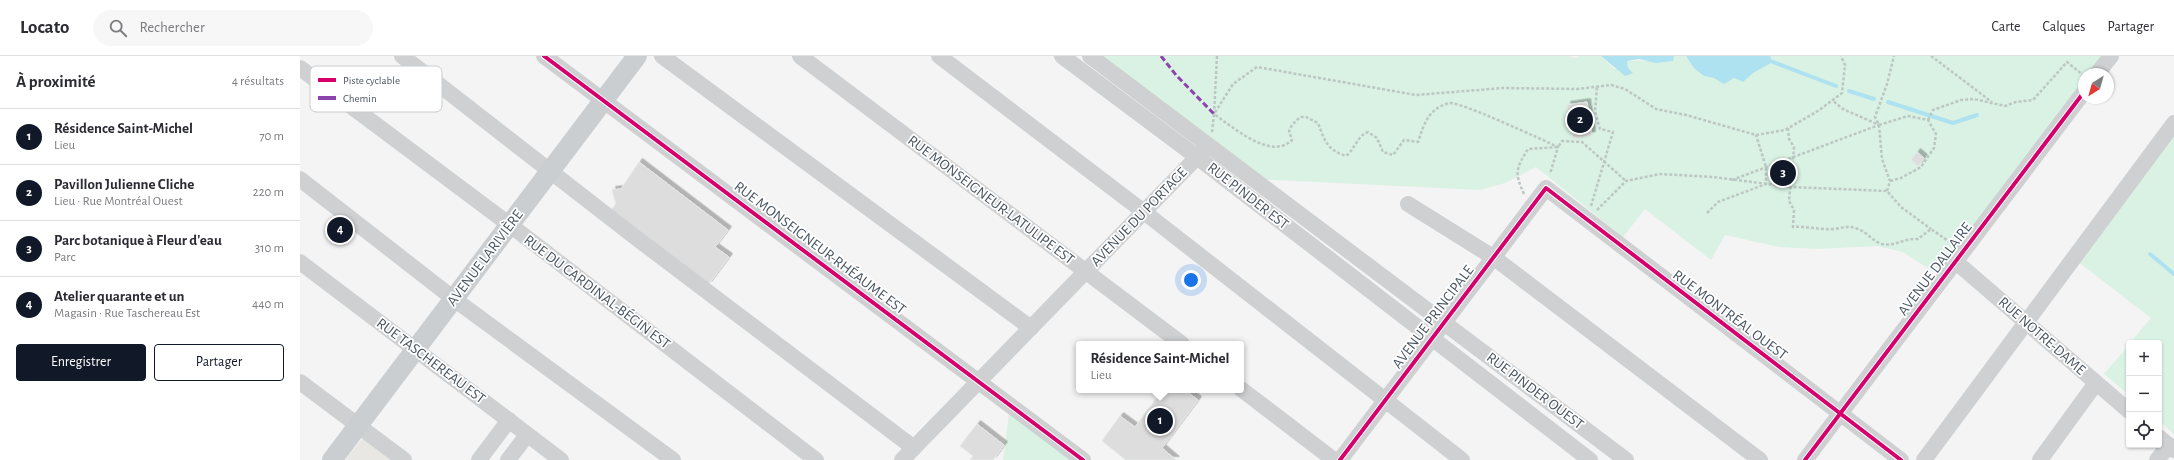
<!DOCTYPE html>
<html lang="fr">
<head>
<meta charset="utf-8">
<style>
  :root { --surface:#fff; --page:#f7f7f7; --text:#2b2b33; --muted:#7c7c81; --line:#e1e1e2; --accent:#111827 }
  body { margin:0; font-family:"Alegreya Sans",sans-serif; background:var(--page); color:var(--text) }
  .controls { position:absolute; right:12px; bottom:12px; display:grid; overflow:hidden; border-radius:4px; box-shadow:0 1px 3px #0004 }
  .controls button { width:36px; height:36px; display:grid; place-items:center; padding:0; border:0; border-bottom:1px solid var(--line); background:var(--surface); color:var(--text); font:20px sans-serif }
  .compass { position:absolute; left:1778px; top:12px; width:36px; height:36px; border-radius:50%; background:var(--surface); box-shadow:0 1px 3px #0004; rotate:217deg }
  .you { position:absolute; left:891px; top:224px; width:14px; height:14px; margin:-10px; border:3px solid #fff; border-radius:50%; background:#1a73e8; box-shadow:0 0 0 6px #1a73e833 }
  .badge { display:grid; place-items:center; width:26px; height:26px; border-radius:50%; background:var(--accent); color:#fff; font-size:13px; font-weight:700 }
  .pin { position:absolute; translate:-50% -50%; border:2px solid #fff; box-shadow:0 1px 4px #0006 }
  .popup { position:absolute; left:776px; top:285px; width:168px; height:52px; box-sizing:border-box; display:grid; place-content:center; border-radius:4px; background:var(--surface); filter:drop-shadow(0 1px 3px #0005); font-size:13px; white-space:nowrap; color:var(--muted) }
  .popup b { font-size:15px; color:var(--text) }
  .popup::after { content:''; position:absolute; left:50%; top:100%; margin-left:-8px; border:8px solid transparent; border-top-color:var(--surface) }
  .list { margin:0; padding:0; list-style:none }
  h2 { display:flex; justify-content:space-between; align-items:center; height:52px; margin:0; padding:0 16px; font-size:17px }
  h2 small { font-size:13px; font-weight:400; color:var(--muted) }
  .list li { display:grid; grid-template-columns:26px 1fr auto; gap:12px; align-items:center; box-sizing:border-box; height:56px; padding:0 16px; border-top:1px solid var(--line) }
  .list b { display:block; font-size:15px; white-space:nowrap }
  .list p { margin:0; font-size:13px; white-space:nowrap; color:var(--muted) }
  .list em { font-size:13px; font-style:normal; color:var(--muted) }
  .actions { display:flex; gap:8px; padding:12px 16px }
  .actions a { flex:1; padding:9px 0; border:1px solid var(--accent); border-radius:4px; text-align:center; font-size:14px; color:var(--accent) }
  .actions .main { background:var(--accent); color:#fff }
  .icon { flex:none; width:22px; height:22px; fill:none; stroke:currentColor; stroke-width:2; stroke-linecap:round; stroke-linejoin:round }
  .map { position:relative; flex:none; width:1874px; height:404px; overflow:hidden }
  header { display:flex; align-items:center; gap:24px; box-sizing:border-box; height:56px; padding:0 20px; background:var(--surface); border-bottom:1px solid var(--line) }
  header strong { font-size:19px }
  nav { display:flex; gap:22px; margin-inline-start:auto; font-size:14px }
  .search { width:280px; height:36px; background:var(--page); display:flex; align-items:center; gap:10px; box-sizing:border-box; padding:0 14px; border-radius:22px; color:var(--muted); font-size:15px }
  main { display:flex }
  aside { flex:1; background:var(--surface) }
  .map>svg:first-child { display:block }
  .commercial { fill:#e8e7e3 }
  .green { fill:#d9f2e3 }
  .water { fill:#aee2f0 }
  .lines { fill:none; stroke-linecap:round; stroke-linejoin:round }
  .stream { stroke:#aee2f0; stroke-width:4 }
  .building { fill:#ddddde; stroke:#e5e6e7; filter:url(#shadow) }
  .path { stroke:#bcc7c4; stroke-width:2.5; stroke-dasharray:3 2; stroke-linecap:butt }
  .minor { stroke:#ced0d2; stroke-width:16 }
  .major { stroke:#caced1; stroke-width:20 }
  .quiet { stroke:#8e44ad; stroke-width:3; stroke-dasharray:6 3; stroke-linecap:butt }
  .cycleway-casing { stroke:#fff; stroke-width:6 }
  .cycleway { stroke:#d6006c; stroke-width:4 }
  .labels { text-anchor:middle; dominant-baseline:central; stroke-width:3.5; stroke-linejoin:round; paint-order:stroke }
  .street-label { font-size:15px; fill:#4a5661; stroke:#fff }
  .key { fill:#fff; stroke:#c9ccd0; stroke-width:1 }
  .key-label { font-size:11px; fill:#4a5661 }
</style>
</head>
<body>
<header>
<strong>Locato</strong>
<div class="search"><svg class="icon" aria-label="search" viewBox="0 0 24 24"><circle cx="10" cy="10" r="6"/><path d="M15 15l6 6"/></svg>Rechercher</div>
<nav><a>Carte</a><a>Calques</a><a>Partager</a></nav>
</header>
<main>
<aside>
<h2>À proximité<small>4 résultats</small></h2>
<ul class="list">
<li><span class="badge">1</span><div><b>Résidence Saint-Michel</b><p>Lieu</p></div><em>70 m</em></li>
<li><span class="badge">2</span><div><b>Pavillon Julienne Cliche</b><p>Lieu · Rue Montréal Ouest</p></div><em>220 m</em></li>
<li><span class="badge">3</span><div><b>Parc botanique à Fleur d'eau</b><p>Parc</p></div><em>310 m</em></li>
<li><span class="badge">4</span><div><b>Atelier quarante et un</b><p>Magasin · Rue Taschereau Est</p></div><em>440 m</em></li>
</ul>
<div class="actions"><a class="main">Enregistrer</a><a>Partager</a></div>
</aside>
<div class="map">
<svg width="1874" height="404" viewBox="0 0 1874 404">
  <defs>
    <filter id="shadow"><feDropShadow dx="3.5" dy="-3.5" stdDeviation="0" flood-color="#0004"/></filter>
  </defs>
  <rect width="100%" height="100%" fill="#f4f4f4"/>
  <path class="commercial" d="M69,374L107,404H45Z"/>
  <g class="green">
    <path d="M790,0H1269L1275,2L1279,0H1301L1314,13L1327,12V5C1343,3 1356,7 1373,5L1374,0H1386L1404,20L1434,22L1443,26L1453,17L1473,6L1470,0H1811L1797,18H1784V36L1643,222L1603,196L1577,190L1518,193L1479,191L1425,179L1411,204L1345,153L1323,181L1236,111L1205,127L1180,134L952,123Z"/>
    <path d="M1874,67V378L1859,365V287H1830L1851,262L1773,202Z"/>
    <path d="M1829,289V339L1804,318Z"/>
    <path d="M710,350L783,404H703Z"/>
  </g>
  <g class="water">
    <path d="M1301,0H1374L1373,5L1356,7L1339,3L1327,5L1328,12L1333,17L1325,20Z"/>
    <path d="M1386,0H1470L1473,6L1453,17L1443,26L1434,22L1424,28L1414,22L1404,20L1394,12Z"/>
  </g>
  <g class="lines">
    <g class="stream">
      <path d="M1473,6L1536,30"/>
      <path d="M1549,35L1574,43"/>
      <path d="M1588,46L1653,67L1677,59"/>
      <path d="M1850,198L1874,218"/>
    </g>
  </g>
  <g class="building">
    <path d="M1287,46L1292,79L1273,82L1267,49Z"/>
    <path d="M1617,96L1624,102L1618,110L1611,104Z"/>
    <path d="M339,106L428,174L415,191L429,201L408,229L311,154L316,148L312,134L321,133Z"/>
    <path d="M863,334H885L898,344L862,392L876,404H826L802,385L820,360L835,371Z"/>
    <path d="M677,368L704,389L693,404H670L673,400L660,390Z"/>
  </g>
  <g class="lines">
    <g class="path">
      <path d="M917,0L914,58C933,71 971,105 992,84L989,75L992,69L1000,61H1006L1018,67C1025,85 1026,93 1046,100C1055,93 1057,80 1068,76L1077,82L1083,96L1093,99L1104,84L1118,86C1124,68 1128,53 1149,47C1159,45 1243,84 1258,91L1250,118"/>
      <path d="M1631,0L1692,46"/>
      <path d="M1628,64L1633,54L1661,44L1674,43L1705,50L1716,46L1733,44L1767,6L1783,19"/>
      <path d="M1579,69L1608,60L1628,64L1636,78L1634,92L1621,111L1601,122L1590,125"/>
      <path d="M1488,72L1489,83L1494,91L1489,145L1494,154L1493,171C1507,170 1520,174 1534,173C1543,172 1548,169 1558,173C1567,176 1572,185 1582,188C1595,191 1603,182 1618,183L1631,173L1651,187"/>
      <path d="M912,76L914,58L933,28L957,11L1116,39L1203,32L1277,33L1311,29L1325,33L1356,53L1386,59L1456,79L1485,74L1518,55L1542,37L1545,9L1541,0"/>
      <path d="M1432,124L1579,69L1543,53L1532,44"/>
      <path d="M1587,135L1590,125L1582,103L1579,69L1575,61L1587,28L1594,0"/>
      <path d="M1224,138C1214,116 1216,113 1228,93L1258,91L1262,85L1282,86L1326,125"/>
      <path d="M1291,150L1313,76L1300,73L1295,56L1297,30"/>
      <path d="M1297,154L1326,125L1360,118L1413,121L1491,131L1587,135L1601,151L1631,173"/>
      <path d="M1407,157L1418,146L1466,128V111L1456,79"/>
    </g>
    <g class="minor">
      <path d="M102,0L335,181L614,392"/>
      <path d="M244,0L783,404"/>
      <path d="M362,0L731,272"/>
      <path d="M500,0L882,288"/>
      <path d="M639,0L844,156L1162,404"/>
      <path d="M762,0L897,101L1290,404"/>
      <path d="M790,0L1326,404"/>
      <path d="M0,12L210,169L516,404"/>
      <path d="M1797,18L1811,0"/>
      <path d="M0,123L154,243L373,404"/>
      <path d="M1108,148L1193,201L1460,404"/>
      <path d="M0,206L261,404"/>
      <path d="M1656,206L1829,355"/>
      <path d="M0,326L104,404"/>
      <path d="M941,333L1034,404"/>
      <path d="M1859,381L1874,394"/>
      <path d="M179,404L209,364"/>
      <path d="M208,404L227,379"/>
      <path d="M602,404L904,94"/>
      <path d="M1040,404L1246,132L1601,404"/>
      <path d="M1505,404L1784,36"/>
      <path d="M1624,404L1874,67"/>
      <path d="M1740,404L1796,327"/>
      <path d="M1857,404L1869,389"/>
    </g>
    <path class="major" d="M32,404L337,0"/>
    <path class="quiet" d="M861,0L876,19L914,58"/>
    <g class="cycleway-casing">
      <g id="cycleway">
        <path d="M244,0L783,404"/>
        <path d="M1040,404L1246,132L1601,404"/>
        <path d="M1505,404L1784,36"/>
      </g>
    </g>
    <use href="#cycleway" class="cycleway"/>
  </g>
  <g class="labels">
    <g class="street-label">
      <text transform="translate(948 140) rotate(38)">RUE PINDER EST</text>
      <text transform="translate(691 144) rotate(37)">RUE MONSEIGNEUR-LATULIPE EST</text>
      <text transform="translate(839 161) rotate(-46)">AVENUE DU PORTAGE</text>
      <text transform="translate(520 192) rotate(37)">RUE MONSEIGNEUR-RHÉAUME EST</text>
      <text transform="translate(185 202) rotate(-53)">AVENUE LARIVIÈRE</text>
      <text transform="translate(1635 213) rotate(-53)">AVENUE DALLAIRE</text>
      <text transform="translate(297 236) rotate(37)">RUE DU CARDINAL-BÉGIN EST</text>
      <text transform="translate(1430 259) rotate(37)">RUE MONTRÉAL OUEST</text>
      <text transform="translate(1133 261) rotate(-53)">AVENUE PRINCIPALE</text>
      <text transform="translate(1742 280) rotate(41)">RUE NOTRE-DAME</text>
      <text transform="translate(131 305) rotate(37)">RUE TASCHEREAU EST</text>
      <text transform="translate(1235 335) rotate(37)">RUE PINDER OUEST</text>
    </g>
  </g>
  <rect x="10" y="10" width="132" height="46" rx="6" class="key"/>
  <rect x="18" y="22" width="18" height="4" fill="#d6006c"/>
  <rect x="18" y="40" width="18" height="4" fill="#8e44ad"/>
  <g class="key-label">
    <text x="43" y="28">Piste cyclable</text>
    <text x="43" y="46">Chemin</text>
  </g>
</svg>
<div class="controls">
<button>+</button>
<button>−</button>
<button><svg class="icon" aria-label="locate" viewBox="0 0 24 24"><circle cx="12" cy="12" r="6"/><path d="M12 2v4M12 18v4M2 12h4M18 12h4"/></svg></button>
</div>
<svg class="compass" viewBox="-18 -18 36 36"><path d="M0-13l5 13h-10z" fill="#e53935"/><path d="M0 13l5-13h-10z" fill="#7c7c81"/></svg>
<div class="you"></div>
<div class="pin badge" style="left:860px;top:365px">1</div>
<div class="popup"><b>Résidence Saint-Michel</b>Lieu</div>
<div class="pin badge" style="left:1280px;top:64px">2</div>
<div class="pin badge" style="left:1483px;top:117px">3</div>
<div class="pin badge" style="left:40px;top:174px">4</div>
</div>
</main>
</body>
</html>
